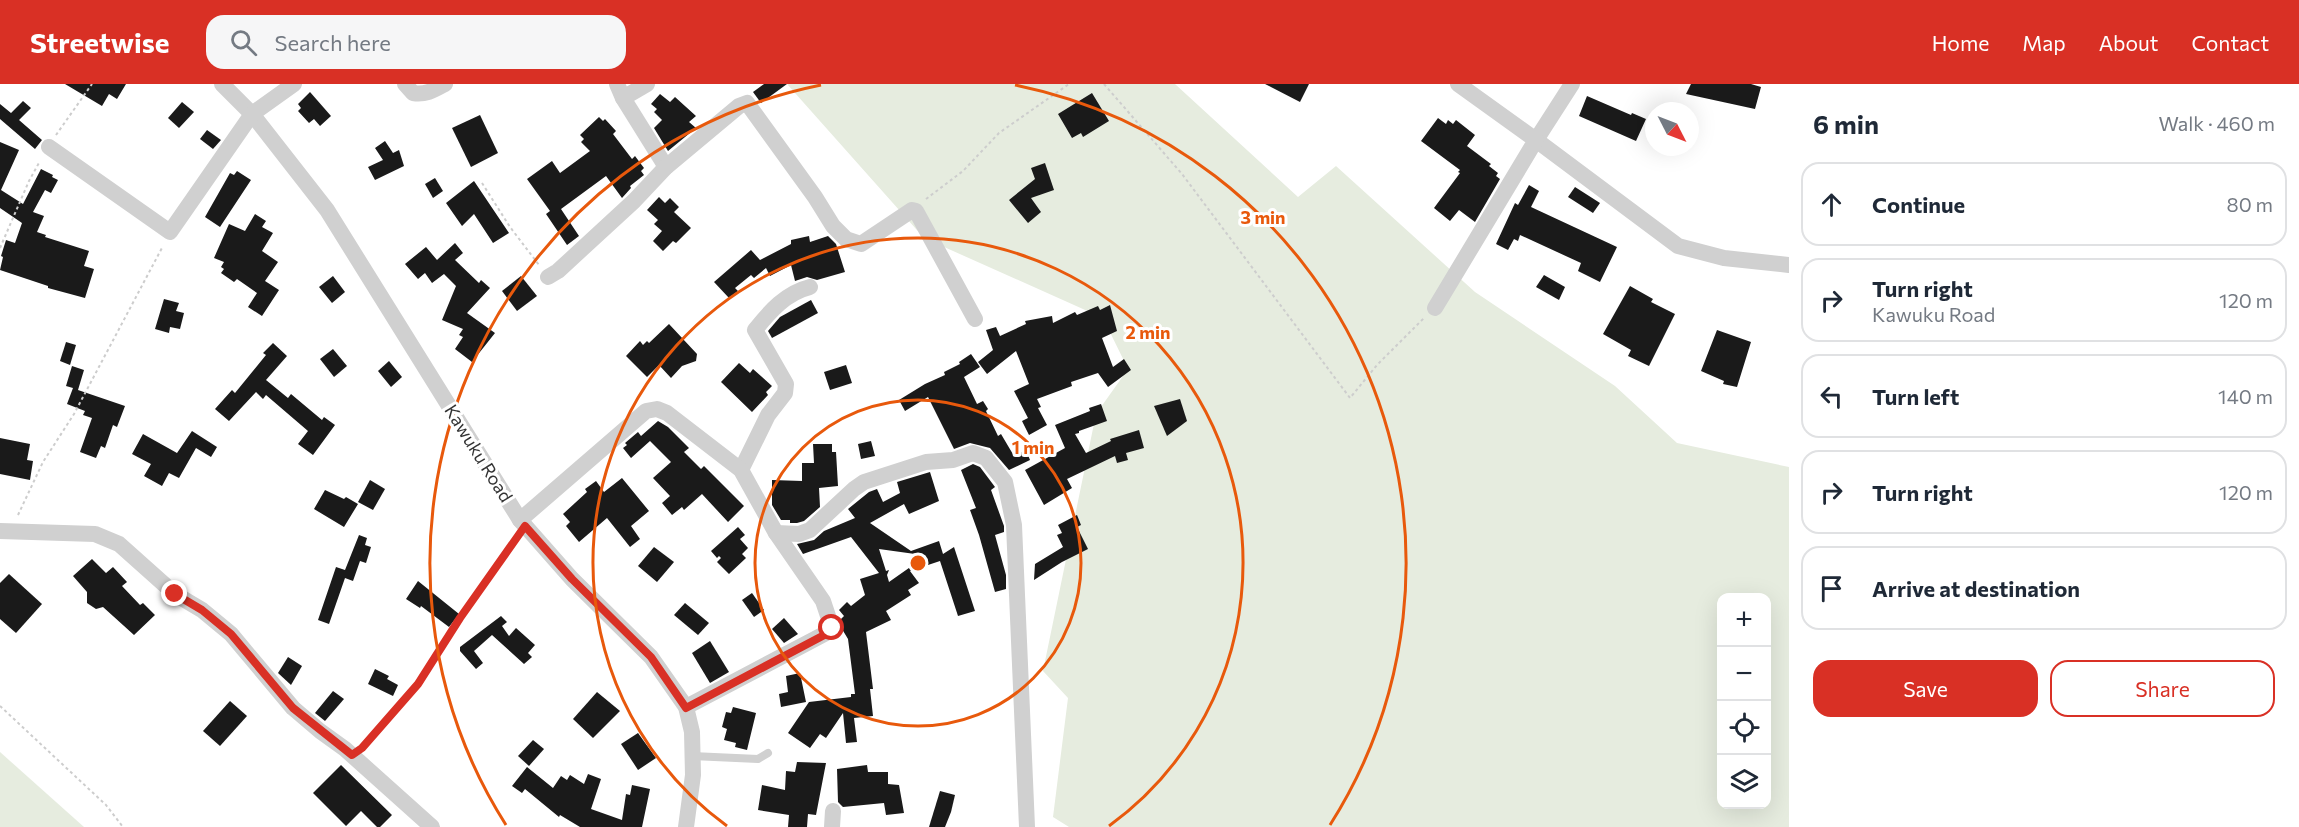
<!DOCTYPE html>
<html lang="en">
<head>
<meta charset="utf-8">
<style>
  :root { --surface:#fff; --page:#f6f6f7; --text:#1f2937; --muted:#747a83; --line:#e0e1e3; --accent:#d93025 }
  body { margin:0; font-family:Commissioner,sans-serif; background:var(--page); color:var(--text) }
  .controls { position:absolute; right:18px; bottom:18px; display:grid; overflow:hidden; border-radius:12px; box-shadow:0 6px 24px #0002 }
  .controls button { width:54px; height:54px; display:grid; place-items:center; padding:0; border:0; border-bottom:2px solid var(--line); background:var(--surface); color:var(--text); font:30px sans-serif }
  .compass { position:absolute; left:1645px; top:18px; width:54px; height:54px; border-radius:50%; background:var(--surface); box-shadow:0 6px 24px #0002; rotate:132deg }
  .stop { position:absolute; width:18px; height:18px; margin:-14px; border:4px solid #d93025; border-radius:50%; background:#fff }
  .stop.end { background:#d93025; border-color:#fff; box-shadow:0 2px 6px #0008 }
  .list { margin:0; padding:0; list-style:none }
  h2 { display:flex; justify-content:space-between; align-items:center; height:78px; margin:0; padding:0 24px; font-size:26px }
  h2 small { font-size:20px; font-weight:400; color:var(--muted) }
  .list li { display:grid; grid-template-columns:39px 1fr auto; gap:18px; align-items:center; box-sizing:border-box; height:84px; margin:0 12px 12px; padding:0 12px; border:2px solid var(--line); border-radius:18px }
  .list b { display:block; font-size:22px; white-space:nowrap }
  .list p { margin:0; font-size:20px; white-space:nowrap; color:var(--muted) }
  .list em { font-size:20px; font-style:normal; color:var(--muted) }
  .actions { display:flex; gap:12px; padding:18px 24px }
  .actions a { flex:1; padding:14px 0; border:2px solid var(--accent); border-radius:18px; text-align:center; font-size:21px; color:var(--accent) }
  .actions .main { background:var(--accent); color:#fff }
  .icon { flex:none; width:33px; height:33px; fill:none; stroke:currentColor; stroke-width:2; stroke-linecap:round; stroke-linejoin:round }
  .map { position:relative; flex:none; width:1789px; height:743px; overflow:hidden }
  header { display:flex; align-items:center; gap:36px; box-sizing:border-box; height:84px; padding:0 30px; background:var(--accent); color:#fff }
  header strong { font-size:28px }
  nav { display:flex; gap:33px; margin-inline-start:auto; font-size:21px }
  .search { width:420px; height:54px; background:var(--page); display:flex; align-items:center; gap:15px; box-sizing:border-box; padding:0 21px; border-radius:18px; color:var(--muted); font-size:22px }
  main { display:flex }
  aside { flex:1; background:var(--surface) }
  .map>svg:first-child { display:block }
  .green { fill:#e6ecdf; fill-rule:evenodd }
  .building { fill:#1a1a1a; fill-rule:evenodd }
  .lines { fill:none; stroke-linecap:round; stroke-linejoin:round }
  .path { stroke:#cdcdcd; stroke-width:2; stroke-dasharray:3 3; stroke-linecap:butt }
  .lane { stroke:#d0d0d0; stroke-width:8 }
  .street { stroke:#d0d0d0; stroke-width:16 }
  .route { stroke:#d93025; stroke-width:8 }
  .ring { fill:none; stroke:#e8590c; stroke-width:3 }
  .labels { text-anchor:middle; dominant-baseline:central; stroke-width:6; stroke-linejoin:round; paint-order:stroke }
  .street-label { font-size:18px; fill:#333; stroke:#fff }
  .centre { fill:#e8590c; stroke:#fff; stroke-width:3 }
  .ring-label { font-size:18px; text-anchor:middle; font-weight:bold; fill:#e8590c; stroke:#fff; stroke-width:6; stroke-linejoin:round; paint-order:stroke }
</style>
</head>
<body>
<header>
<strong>Streetwise</strong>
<div class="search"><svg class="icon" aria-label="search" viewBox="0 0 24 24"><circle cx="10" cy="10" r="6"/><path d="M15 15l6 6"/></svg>Search here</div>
<nav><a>Home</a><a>Map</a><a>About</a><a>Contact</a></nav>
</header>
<main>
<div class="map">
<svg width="1789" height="743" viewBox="0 0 1789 743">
  <rect width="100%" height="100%" fill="#fff"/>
  <g class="green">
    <path d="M787,0H1175L1298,113L1336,82L1475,208L1615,302L1677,359L1789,383V743H1069L1053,733L1068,614L1043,587L1096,330L1128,285L1103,234L924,154ZM1722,514H1766V720H1722Z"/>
    <path d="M0,668L84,743H0Z"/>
  </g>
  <g class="building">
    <path d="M65,0H126L117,15L109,10L102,22Z"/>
    <path d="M764,0H787L761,19L753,8Z"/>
    <path d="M1265,0H1309L1300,18Z"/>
    <path d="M1691,0H1751L1761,3L1755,25L1686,10Z"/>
    <path d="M310,8L331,32L320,42L314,35L309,39L298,27L301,24L298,20Z"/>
    <path d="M1092,9L1109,37L1083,53L1081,49L1072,54L1058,30Z"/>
    <path d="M660,10L670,18L675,13L696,32L689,38L696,44L668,67L654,44L662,36L654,28L657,25L651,20Z"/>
    <path d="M1587,12L1631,31L1632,29L1646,35L1636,57L1579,32Z"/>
    <path d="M23,17L31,24L19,36L42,56L35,65L0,35V20L11,29Z"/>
    <path d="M182,18L194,28L179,44L168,34Z"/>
    <path d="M480,31L498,69L471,83L452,44Z"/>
    <path d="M599,33L603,37L605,35L616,47L613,50L632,75L635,72L644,84L641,87L644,91L630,102L631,104L622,114L606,92L561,125L579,152L567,161L546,130L550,127L527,95L552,77L560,89L590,67L581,58L584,55L580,51Z"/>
    <path d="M1438,34L1446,40L1448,36L1453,40L1456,36L1475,51L1467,62L1491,80L1489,82L1498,89L1496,92L1500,95L1475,138L1459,126L1450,137L1434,124L1460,89L1458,88L1460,86L1421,57Z"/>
    <path d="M207,46L221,56L213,65L200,55Z"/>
    <path d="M385,57L393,69L399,66L404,82L375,96L368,83L383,76L375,64Z"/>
    <path d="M0,58L19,66L1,106L23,120L41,85L53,91L52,93L58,96L51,109L45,106L33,128L44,132L37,148L46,151L45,153L89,167L84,182L94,185L85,214L48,204V202L0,186L3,173L1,172L6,156L15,159L22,139L0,124Z"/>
    <path d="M1045,79L1054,106L1031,114L1041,128L1028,139L1009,116L1035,95L1031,84Z"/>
    <path d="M237,87L251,96L220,143L205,133L230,89L234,91Z"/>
    <path d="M435,94L443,107L433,114L425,100Z"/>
    <path d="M474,97L509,149L493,159L474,130L462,142L446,119Z"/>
    <path d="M1529,101L1539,107L1531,123L1617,163L1600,198L1578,187L1581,179L1520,151L1518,157L1514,155L1508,166L1496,160L1515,119L1518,121Z"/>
    <path d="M1575,103L1600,119L1593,129L1568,113Z"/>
    <path d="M659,113L665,119L670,114L679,123L674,128L691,144L676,159L673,157L663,167L653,157L662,147L654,140L658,136L647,126Z"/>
    <path d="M255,130L266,137L262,143L273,149L262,167L278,178L265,197L279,206L262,232L248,223L257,209L237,195L234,198L221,189L224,185L221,183L224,178L214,174L229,140L245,147Z"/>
    <path d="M809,152L810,158L828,152L836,160L845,188L817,196L807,193L795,197L791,181L770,192L766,184L754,194L751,191L735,204L738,207L729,214L714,198L751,166L760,176L791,160V156Z"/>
    <path d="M455,159L463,169L455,176L479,199L481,196L490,204L467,229L495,249L472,278L455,265L463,253L459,251L463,245L442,236L456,202L444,190L432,199L425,189L418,195L405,180L426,163L437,176Z"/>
    <path d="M1544,191L1565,203L1559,216L1536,203Z"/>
    <path d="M333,192L345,208L332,219L319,203Z"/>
    <path d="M521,192L537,212L517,227L502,207Z"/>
    <path d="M1630,202L1653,215L1651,218L1675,230L1649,282L1628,272L1631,266L1603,250Z"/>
    <path d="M164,215L179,219L176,227L184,229L180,245L170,243L169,249L155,245Z"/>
    <path d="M811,216L818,229L772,254L768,247L780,233Z"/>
    <path d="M1110,221L1117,247L1102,254L1113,283L1124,275L1131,286L1108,303L1098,289L1071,298L1072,302L1037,315L1041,323L1038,324L1047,341L1029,351L1022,337L1028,334L1014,307L1029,300L1016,267L987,290L978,278L993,266L986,246L996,243L1000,252L1026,240L1025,237L1052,232L1053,239L1075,228L1077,231L1098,222L1100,226Z"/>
    <path d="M669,240L697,270L696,277L682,282L671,294L659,281L647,293L626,272L640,257L643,261L647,257L649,259Z"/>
    <path d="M1717,246L1751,258L1737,303L1723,300L1724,297L1701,287Z"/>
    <path d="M66,258L76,261L70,281L60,277Z"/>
    <path d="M273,259L287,272L266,296L288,314L291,310L322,336L324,333L335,341L313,371L298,360L308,347L266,311L263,315L256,308L229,337L215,325L232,306L235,309L266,271L263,269Z"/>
    <path d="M333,265L347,282L334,293L320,275Z"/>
    <path d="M971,270L980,283L964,293L977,320L983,317L988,325L986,327L998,352L1001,350L1014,372L1026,366L1030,376L1009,386L990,364L970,359L954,365L928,313L905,327L899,316L925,300L945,291L944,288L960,280L959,278Z"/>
    <path d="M389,277L402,293L391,303L378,287Z"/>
    <path d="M739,279L750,289L753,285L772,302L766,308L768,311L752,328L721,298Z"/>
    <path d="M846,281L852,299L830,306L824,288Z"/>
    <path d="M72,282L84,286L78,306L125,322L117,343L113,341L105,364L101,362L96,374L80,368L92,334L83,331L85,327L67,320L73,304L66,302Z"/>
    <path d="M1180,315L1187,337L1167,352L1154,322Z"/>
    <path d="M1101,320L1107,337L1079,347V349L1075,350L1086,369L1111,357L1110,355L1139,346L1144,364L1126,369L1128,376L1117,379L1115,372L1067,395L1072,404L1044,421L1025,386L1065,364L1055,341L1090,327L1089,324Z"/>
    <path d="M658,337L668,343L689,364L684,368L701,385L704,382L744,422L728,438L702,410L684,426L682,423L672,431L662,419L670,412L653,394L671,378L650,357L631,374L623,364L627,361L625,359L638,348L641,352Z"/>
    <path d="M192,347L217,363L211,373L196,364L179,394L169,389L162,402L144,392L151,380L132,370L143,350L177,369Z"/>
    <path d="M0,354L30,360L27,376L33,377L30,396L0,390Z"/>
    <path d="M871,357L875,372L861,375L858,360Z"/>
    <path d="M813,360H832V368H836L838,402L819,404L820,423L804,437L797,439H790V436H781L772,421V396L802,397V379H814Z"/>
    <path d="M973,380L980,383L995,403L991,406L1004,442V448L995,451L1006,491V505L995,508L979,451L970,426L976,424L961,386Z"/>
    <path d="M930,388L939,417L909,430L904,420L870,439L911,467L939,457L943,470L954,463L975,527L958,532L940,477L910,487L919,499L908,506L911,511L886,527L891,536L866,548L873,605H870L873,632L854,634L857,658L846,659L843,629L826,654L820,650L810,664L788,649L809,618L851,613V610H855L848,555L842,545L840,536L844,532L839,526L847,518L851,522L865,511L860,495L879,489L851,453L803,470L797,460L814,456L824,447L855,434L848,425L869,408L877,405L883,418L900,409L897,398ZM879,465L915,470L926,472L889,498L887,491L889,486L886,487Z"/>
    <path d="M622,394L649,427L631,442L640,455L630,463L607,434L579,458L566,442L570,438L563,430L587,408L585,405L596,397L604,408Z"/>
    <path d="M370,396L385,405L373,426L358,418Z"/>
    <path d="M325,406L344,415L346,413L358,420L344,443L314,425Z"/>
    <path d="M1077,431L1081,441L1077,443L1088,465L1062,478L1034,496L1035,480L1063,463L1057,451L1062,449L1058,441Z"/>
    <path d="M738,443L745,451L740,455L748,464L742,470L746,474L729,490L717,478L721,474L719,472L717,474L711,467Z"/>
    <path d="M359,451L367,454L365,461L371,463L366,479L360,477L353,497L345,494L329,540L318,536L336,483L345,486Z"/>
    <path d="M654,463L674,478L657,498L638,482Z"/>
    <path d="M92,475L106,489L113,483L127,498L122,502L140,521L143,519L155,531L134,551L103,523L96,525L87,519V508L73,492Z"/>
    <path d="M9,490L42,520L16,549L0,535V499Z"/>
    <path d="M418,497L459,530L449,543L421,522L420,524L406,515Z"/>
    <path d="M752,509L764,526L754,533L742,516Z"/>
    <path d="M685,519L709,539L698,551L674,531Z"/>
    <path d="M501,532L507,538L502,542L509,552L516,544L535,561L528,569L532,573L524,580L492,551L474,567L483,579L476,585L460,567V563Z"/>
    <path d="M784,534L798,550L784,559L772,545Z"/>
    <path d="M710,557L729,588L710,599L692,569Z"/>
    <path d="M288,573L302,582L291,601L278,589Z"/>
    <path d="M375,585L389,592L387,595L398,601L393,612L368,600Z"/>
    <path d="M800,589L806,618L781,623L779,610L788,608L786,592Z"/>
    <path d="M333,607L344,615L325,637L315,629Z"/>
    <path d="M597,608L620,627L593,654L573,635Z"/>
    <path d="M230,617L247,632L220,662L203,647Z"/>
    <path d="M733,623L756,629L747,666L735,663L736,659L724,656L727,645L722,643L726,628L731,629Z"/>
    <path d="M638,649L656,674L638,686L621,660Z"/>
    <path d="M533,656L544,665L529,682L518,672Z"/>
    <path d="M797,678L826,679L816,731L808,730L807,743H788L789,731L758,726L762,701L785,706L786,687L795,688Z"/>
    <path d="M341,681L392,731L380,743H377L361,727L346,742L313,709Z"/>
    <path d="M867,681L868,688H888V700L899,701L904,729L886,731L884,719L843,723L838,718L837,685Z"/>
    <path d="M527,683L553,704L561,692L567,696L570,691L584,700L588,690L601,695L591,725L622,736L626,710L630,711L632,701L650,705L642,743H580L560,731L559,733L525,705L522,709L512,702Z"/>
    <path d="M940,707L955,711L951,728L945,743H929Z"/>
  </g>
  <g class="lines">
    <g class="path">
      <path d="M1104,0L1182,90L1350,314L1377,281L1424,234"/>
      <path d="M56,51L92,0"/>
      <path d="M482,99L510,143L539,181"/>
      <path d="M926,115L963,87L999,49L1069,0"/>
      <path d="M0,164L29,97L40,77"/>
      <path d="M18,431L43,378L74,330L163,162"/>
      <path d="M0,622L106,721L123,743"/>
      <path d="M363,662L418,600L460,534L516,454"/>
    </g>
    <path class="lane" d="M692,672L758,675L768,669"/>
    <g class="street">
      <path d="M222,0L252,30L327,126L520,436L572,495L651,573L686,623L692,648L693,691L686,743"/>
      <path d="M405,0L413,9C426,11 434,6 445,0"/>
      <path d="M617,0L623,14L666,83"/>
      <path d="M1572,0L1536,56L1678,162L1724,174L1789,181"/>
      <path d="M623,14L647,0"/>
      <path d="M49,63L170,148L252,30L294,0"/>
      <path d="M548,193L558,187L634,117L666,83L739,22L747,19L815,113L833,142L846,155L861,160L912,126L916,127L975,235"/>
      <path d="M1435,224L1536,56L1458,0"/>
      <path d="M741,386L768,331L785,309L786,300L755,246C770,227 786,209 810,203"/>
      <path d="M520,436L646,327L657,325L667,329L741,386L776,449L823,517L832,544L830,547L686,623"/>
      <path d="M0,447L95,450L119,460L175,510L202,526L231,550L293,624L320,647L345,665L432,743"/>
      <path d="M776,449L799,450L810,446L854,405L864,398L926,378L953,376L973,369L986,374L1005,398L1014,441L1027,743"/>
      <path d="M832,743L833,727"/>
    </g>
  </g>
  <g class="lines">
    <path class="route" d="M175,510L202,526L231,550L293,624L352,671L362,664L418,600L460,534L525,442L572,495L651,573L686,624L830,548L832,544"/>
  </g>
  <g class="ring">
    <circle cx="918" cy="479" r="163"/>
    <path d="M727 742A325 325 0 1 1 1109 742"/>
    <path d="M506 741A488 488 0 0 1 821 1M1015 1A488 488 0 0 1 1330 741"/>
  </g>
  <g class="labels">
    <g class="street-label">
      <text transform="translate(479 369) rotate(58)">Kawuku Road</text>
    </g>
  </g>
  <circle cx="918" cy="479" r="9" class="centre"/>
  <g class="ring-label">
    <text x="1263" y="140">3 min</text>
    <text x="1148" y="255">2 min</text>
    <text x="1033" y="370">1 min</text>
  </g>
</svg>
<div class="controls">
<button>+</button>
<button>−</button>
<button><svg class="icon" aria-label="locate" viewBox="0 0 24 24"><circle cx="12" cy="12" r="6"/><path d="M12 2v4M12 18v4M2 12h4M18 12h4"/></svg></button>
<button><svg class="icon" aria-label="layers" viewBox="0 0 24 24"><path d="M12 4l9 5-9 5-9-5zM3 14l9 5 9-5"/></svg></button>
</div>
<svg class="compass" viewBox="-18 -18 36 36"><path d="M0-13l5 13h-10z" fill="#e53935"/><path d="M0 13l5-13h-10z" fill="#747a83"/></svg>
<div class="stop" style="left:832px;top:544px"></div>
<div class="stop end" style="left:175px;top:510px"></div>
</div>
<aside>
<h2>6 min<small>Walk · 460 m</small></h2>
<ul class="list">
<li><svg class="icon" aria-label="ahead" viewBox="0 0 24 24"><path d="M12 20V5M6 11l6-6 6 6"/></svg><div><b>Continue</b></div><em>80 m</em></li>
<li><svg class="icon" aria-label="right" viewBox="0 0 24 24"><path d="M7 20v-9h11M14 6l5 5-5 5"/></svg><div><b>Turn right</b><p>Kawuku Road</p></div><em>120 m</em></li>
<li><svg class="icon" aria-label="left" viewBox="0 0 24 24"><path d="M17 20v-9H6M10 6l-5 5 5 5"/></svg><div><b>Turn left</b></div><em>140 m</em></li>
<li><svg class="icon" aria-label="right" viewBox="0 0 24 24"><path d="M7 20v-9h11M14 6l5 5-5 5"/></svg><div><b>Turn right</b></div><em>120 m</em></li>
<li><svg class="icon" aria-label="arrive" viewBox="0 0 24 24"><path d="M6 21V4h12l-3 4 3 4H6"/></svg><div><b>Arrive at destination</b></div></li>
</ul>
<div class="actions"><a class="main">Save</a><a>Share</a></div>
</aside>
</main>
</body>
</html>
